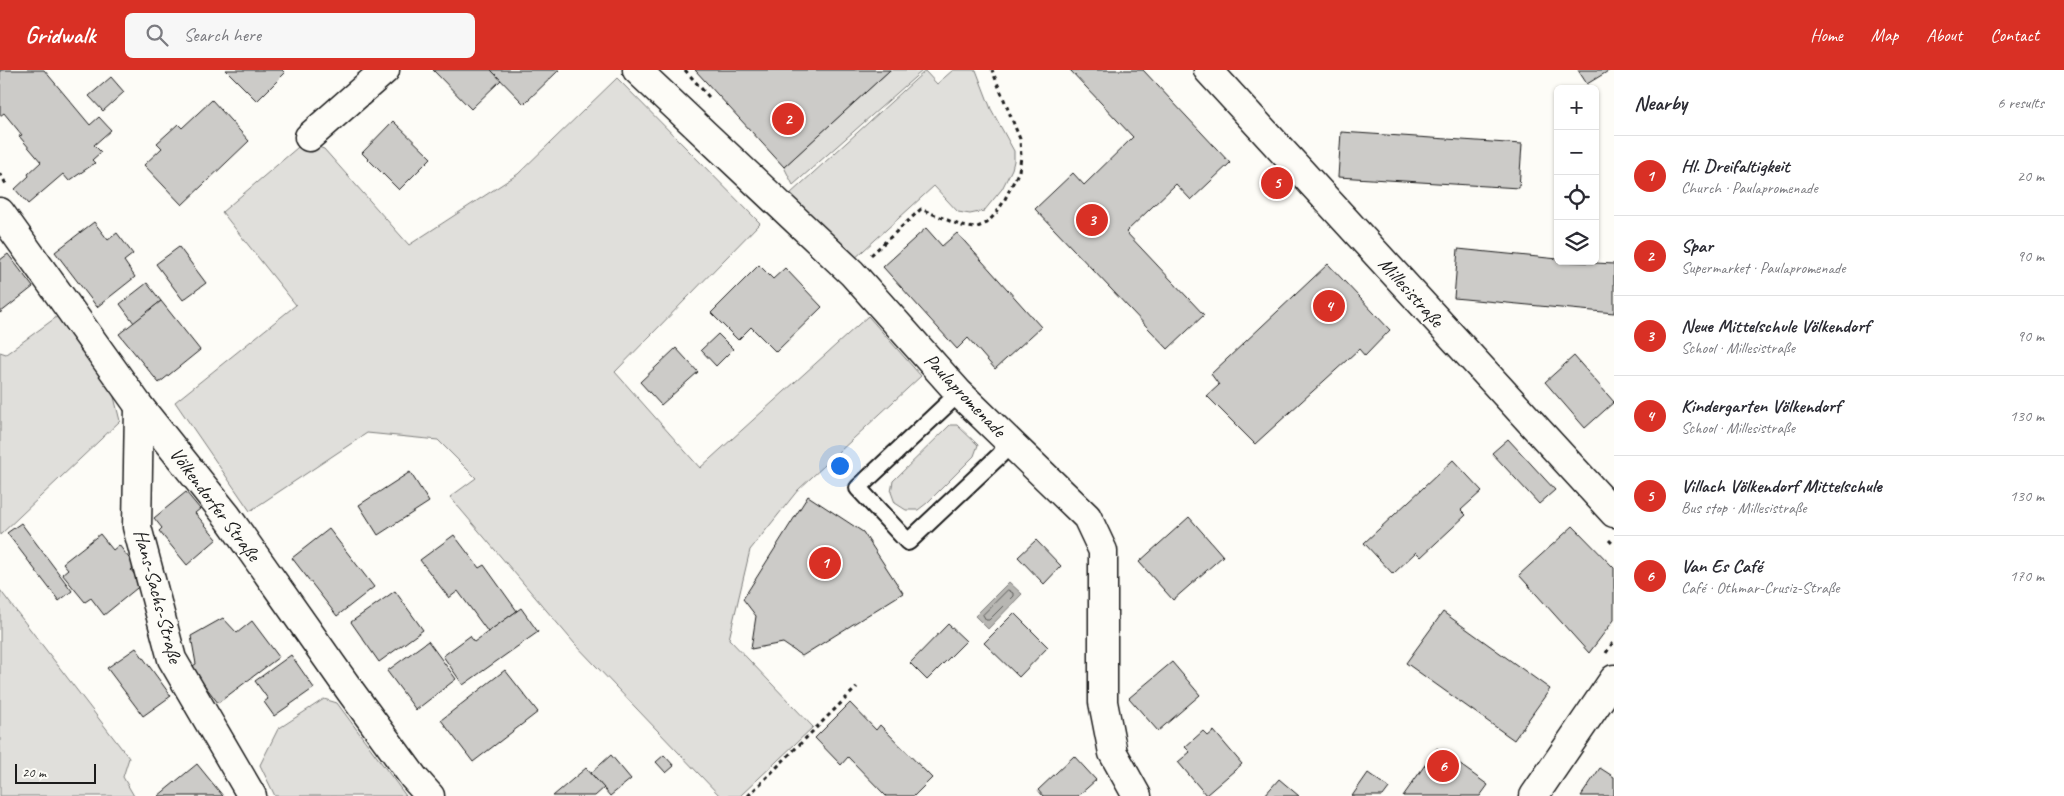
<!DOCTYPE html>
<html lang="en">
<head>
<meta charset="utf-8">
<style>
  :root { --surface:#fff; --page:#f7f7f7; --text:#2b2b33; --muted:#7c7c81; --line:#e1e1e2; --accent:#d93025 }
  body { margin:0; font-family:Caveat,sans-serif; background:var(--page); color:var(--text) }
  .controls { position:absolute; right:15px; top:15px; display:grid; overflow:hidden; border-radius:8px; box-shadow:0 1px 4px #0004 }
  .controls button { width:45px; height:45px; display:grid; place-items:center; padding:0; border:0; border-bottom:1px solid var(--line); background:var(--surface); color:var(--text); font:25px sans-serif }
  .scale { position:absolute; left:15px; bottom:12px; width:81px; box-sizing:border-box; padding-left:5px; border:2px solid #1c1c1c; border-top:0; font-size:14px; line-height:18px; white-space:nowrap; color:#1c1c1c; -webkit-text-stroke:4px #fdfcf7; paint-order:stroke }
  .you { position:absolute; left:839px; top:395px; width:18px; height:18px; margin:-12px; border:4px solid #fff; border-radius:50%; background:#1a73e8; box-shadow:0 0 0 8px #1a73e833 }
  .badge { display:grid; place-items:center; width:32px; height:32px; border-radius:50%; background:var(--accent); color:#fff; font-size:16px; font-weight:700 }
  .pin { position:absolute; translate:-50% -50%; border:2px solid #fff; box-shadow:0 1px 5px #0006 }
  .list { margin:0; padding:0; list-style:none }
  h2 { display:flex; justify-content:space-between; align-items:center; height:65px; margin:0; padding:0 20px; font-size:21px }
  h2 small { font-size:16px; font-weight:400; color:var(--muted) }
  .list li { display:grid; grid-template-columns:32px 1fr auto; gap:15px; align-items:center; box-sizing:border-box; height:80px; padding:0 20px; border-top:1px solid var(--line) }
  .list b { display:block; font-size:19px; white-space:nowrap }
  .list p { margin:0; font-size:16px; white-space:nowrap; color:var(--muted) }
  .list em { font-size:16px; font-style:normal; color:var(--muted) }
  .icon { flex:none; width:28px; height:28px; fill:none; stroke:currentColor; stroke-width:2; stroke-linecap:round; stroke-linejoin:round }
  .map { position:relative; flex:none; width:1614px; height:726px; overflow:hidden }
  header { display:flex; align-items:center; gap:30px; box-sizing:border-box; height:70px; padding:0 25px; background:var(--accent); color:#fff }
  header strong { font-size:24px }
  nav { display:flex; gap:28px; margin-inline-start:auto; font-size:18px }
  .search { width:350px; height:45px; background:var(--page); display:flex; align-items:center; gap:12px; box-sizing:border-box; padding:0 18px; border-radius:8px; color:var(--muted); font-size:19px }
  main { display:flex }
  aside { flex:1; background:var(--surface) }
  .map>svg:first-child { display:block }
  .green { fill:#e0dfdb; stroke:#7e7e7c }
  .water { fill:#b7b6b2; stroke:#797876 }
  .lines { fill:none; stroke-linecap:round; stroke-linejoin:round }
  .shore { stroke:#5a5a58; stroke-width:1 }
  .building { fill:#cccbc8; stroke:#1c1c1c }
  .service-casing { stroke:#1c1c1c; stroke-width:20 }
  .minor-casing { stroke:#1c1c1c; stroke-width:31 }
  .path { stroke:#1c1c1c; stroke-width:3; stroke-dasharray:4 4; stroke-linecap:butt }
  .service { stroke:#fdfcf7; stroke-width:16 }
  .minor { stroke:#fdfcf7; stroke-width:28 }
  .labels { text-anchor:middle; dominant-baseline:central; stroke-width:4; stroke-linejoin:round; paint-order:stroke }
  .street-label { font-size:20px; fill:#1c1c1c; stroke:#fdfcf7 }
</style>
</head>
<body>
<header>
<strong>Gridwalk</strong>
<div class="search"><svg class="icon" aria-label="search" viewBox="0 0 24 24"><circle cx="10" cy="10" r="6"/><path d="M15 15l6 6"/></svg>Search here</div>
<nav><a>Home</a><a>Map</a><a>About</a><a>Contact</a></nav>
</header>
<main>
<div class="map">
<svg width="1614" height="726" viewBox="0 0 1614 726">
  <rect width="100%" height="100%" fill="#fdfcf7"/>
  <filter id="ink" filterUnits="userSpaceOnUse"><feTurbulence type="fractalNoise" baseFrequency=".02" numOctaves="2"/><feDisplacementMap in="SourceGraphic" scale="10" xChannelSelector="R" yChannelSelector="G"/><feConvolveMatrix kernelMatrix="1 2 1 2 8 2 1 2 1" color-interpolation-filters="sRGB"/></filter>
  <g filter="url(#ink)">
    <g class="green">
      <path d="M890,0H923L793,115L784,97Z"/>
      <path d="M953,0H976L991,39L1014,81V91L1012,99L1002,119L984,141L970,144L958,142L934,116L852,191L790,124L925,1L937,14Z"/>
      <path d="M617,8L760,153L615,302L700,398L868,246L921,306L798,420L750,480L729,569L813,657L740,726H720L575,574L450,427L476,408L438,370L367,363L250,441L175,332L296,235L222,142L304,72L324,79L409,175L518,104Z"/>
      <path d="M58,246L112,319L120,351L0,465V282L6,284Z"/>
      <path d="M950,355H957L978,375L974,386L927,433L918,440H906L895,433L891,422L893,411Z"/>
      <path d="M0,520L129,688L123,707L134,726H0Z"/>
      <path d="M324,629L337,633L406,726H275L260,695L278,659Z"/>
    </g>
    <path class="water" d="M1009,512L1022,524L988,559L975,546Z"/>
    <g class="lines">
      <path class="shore" d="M1008,520L1013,523V526L989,550H986L983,545Z"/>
    </g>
    <g class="building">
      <path d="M0,0H44L90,55L99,47L111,60L94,75L101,82L92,90L95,93L69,111L63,104L28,134L15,119L29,106L28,104L41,92L19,66L22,65L4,43L0,46Z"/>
      <path d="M226,0H282L285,3L257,31Z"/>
      <path d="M433,0H491L501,10L471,39Z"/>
      <path d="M491,0H559L524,34Z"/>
      <path d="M695,0H890L784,97Z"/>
      <path d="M1070,0H1143L1230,93L1191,130L1176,114L1126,162L1204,245L1168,279L1035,139L1073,103L1084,115L1133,67Z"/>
      <path d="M1578,0H1610L1587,14Z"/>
      <path d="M111,7L124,22L103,41L89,26Z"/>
      <path d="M212,30L249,71L182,135L144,95L162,78L157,73L178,54L182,58Z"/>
      <path d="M393,51L431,88L399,120L362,83Z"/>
      <path d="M1341,62L1522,74L1519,118L1338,107Z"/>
      <path d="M94,152L108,170L117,163L133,184L124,191L135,207L97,237L55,182Z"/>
      <path d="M926,158L942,176L957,163L1041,257L995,299L968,268L957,279L883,197Z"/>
      <path d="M179,177L206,213L183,230L156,194Z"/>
      <path d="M1458,179L1558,189V191L1614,194V243L1454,228Z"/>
      <path d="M8,184L33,217L0,243V190Z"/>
      <path d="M1328,194L1390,260L1365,286L1359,279L1255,374L1207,326L1219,315L1211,304Z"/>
      <path d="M759,195L773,209L785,198L822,237L776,282L751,257L738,270L711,243Z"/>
      <path d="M147,213L161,231L134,253L120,234Z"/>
      <path d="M161,231L200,280L159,313L119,264Z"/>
      <path d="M718,264L733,279L716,296L701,280Z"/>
      <path d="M676,278L698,302L661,335L640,312Z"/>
      <path d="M1574,286L1614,332L1585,358L1545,312Z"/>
      <path d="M1508,369L1555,420L1539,434L1492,383Z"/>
      <path d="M1453,390L1482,421L1461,440L1466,445L1421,487L1416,482L1393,504L1364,473Z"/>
      <path d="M410,402L429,432L378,465L359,435Z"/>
      <path d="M186,422L200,439L195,443L217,469L187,495L159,461L162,458L154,448Z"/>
      <path d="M808,426L863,462L903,523L802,586L783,573L751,579L756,546L743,529Z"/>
      <path d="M1189,447L1223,486L1173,530L1139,492Z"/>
      <path d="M21,453L72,521L59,531L7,463Z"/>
      <path d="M1573,456L1614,498V550L1589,583L1519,505Z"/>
      <path d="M329,459L374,517L337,546L292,488Z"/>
      <path d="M100,464L113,480L119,475L135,496L131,500L142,514L104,545L91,528L85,532L62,504L68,499L63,493Z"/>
      <path d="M454,465L479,498L484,495L517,541L488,562L458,521L449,528L420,490Z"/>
      <path d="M1036,470L1061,496L1044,514L1018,487Z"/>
      <path d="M395,521L423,560L379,592L351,552Z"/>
      <path d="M521,538L538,562L463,615L443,586L470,566L474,572Z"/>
      <path d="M1443,542L1550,619L1514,670L1406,593Z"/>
      <path d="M1014,543L1048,577L1019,607L984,573Z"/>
      <path d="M223,548L237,563L252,551L279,587L218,633L191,597L196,594L191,566Z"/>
      <path d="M948,554L966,571L927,610L910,593Z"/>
      <path d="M428,571L456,609L416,640L387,601Z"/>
      <path d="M136,578L171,626L143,646L107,598Z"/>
      <path d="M291,585L314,618L274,646L264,632L268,629L255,611Z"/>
      <path d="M1172,592L1200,625L1158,661L1129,628Z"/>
      <path d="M505,600L538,642L473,692L441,650Z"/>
      <path d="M850,633L876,660L880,655L932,708L914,726H886L848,687L841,695L815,668Z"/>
      <path d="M1203,661L1208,666L1214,661L1242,694L1206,725L1178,692L1190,682L1185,677Z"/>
      <path d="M1437,678L1488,715L1480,726H1403Z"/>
      <path d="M611,685L631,709L610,726L591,703Z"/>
      <path d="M664,685L674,696L666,703L656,692Z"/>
      <path d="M1074,686L1096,710L1078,726H1043L1038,720Z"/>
      <path d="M197,694L223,726H158Z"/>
      <path d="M586,698L604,718L595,726H553Z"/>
      <path d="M1600,698L1614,707V726H1581Z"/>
      <path d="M1368,703L1389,718L1383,726H1352Z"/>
      <path d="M1279,709L1299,726H1264Z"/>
    </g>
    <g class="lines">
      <g class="service-casing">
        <path id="service" d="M959,323L858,418L908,472L1000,385L1010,371"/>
      </g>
      <g class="minor-casing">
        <g id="minor">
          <path d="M637,0L852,203L959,323L1087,447L1103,481V632L1113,683L1137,726"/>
          <path d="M1208,0L1614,443"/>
          <path d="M309,67L385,0"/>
          <path d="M0,142L139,336L227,446L351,622L414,708L430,726"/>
          <path d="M139,336L137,457L172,589L252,726"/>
          <path d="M1534,726L1614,609"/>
        </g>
      </g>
      <g class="path">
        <path d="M685,0L709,27"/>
        <path d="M0,103L7,116"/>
        <path d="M871,185L921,139L962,156L975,158L987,153L997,142L1004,131L1019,101L1021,87L1020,69L992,0"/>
        <path d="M1609,470L1614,475"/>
        <path d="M1606,583L1614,571"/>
        <path d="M748,726L857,617"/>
      </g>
      <use href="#service" class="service"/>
      <use href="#minor" class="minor"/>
    </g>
  </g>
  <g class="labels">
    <g class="street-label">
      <text transform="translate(1411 222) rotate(48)">Millesistraße</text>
      <text transform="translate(965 325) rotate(46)">Paulapromenade</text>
      <text transform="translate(215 434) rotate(53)">Völkendorfer Straße</text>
      <text transform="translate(158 526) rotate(75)">Hans-Sachs-Straße</text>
    </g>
  </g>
</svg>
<div class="controls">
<button>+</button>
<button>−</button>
<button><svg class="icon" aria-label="locate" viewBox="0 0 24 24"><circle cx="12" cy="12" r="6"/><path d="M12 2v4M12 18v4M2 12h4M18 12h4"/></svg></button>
<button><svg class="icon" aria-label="layers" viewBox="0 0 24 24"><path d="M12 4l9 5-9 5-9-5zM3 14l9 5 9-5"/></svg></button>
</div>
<div class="scale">20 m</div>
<div class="you"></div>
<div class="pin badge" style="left:825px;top:493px">1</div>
<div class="pin badge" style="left:788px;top:49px">2</div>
<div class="pin badge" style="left:1092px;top:150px">3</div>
<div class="pin badge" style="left:1329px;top:236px">4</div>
<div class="pin badge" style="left:1277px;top:113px">5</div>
<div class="pin badge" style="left:1443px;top:696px">6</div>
</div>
<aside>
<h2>Nearby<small>6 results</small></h2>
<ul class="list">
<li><span class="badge">1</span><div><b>Hl. Dreifaltigkeit</b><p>Church · Paulapromenade</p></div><em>20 m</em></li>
<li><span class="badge">2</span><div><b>Spar</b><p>Supermarket · Paulapromenade</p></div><em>90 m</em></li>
<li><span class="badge">3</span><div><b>Neue Mittelschule Völkendorf</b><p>School · Millesistraße</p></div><em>90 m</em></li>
<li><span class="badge">4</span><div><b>Kindergarten Völkendorf</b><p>School · Millesistraße</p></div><em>130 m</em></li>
<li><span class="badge">5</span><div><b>Villach Völkendorf Mittelschule</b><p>Bus stop · Millesistraße</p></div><em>130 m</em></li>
<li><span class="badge">6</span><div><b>Van Es Café</b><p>Café · Othmar-Crusiz-Straße</p></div><em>170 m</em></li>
</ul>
</aside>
</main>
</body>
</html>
